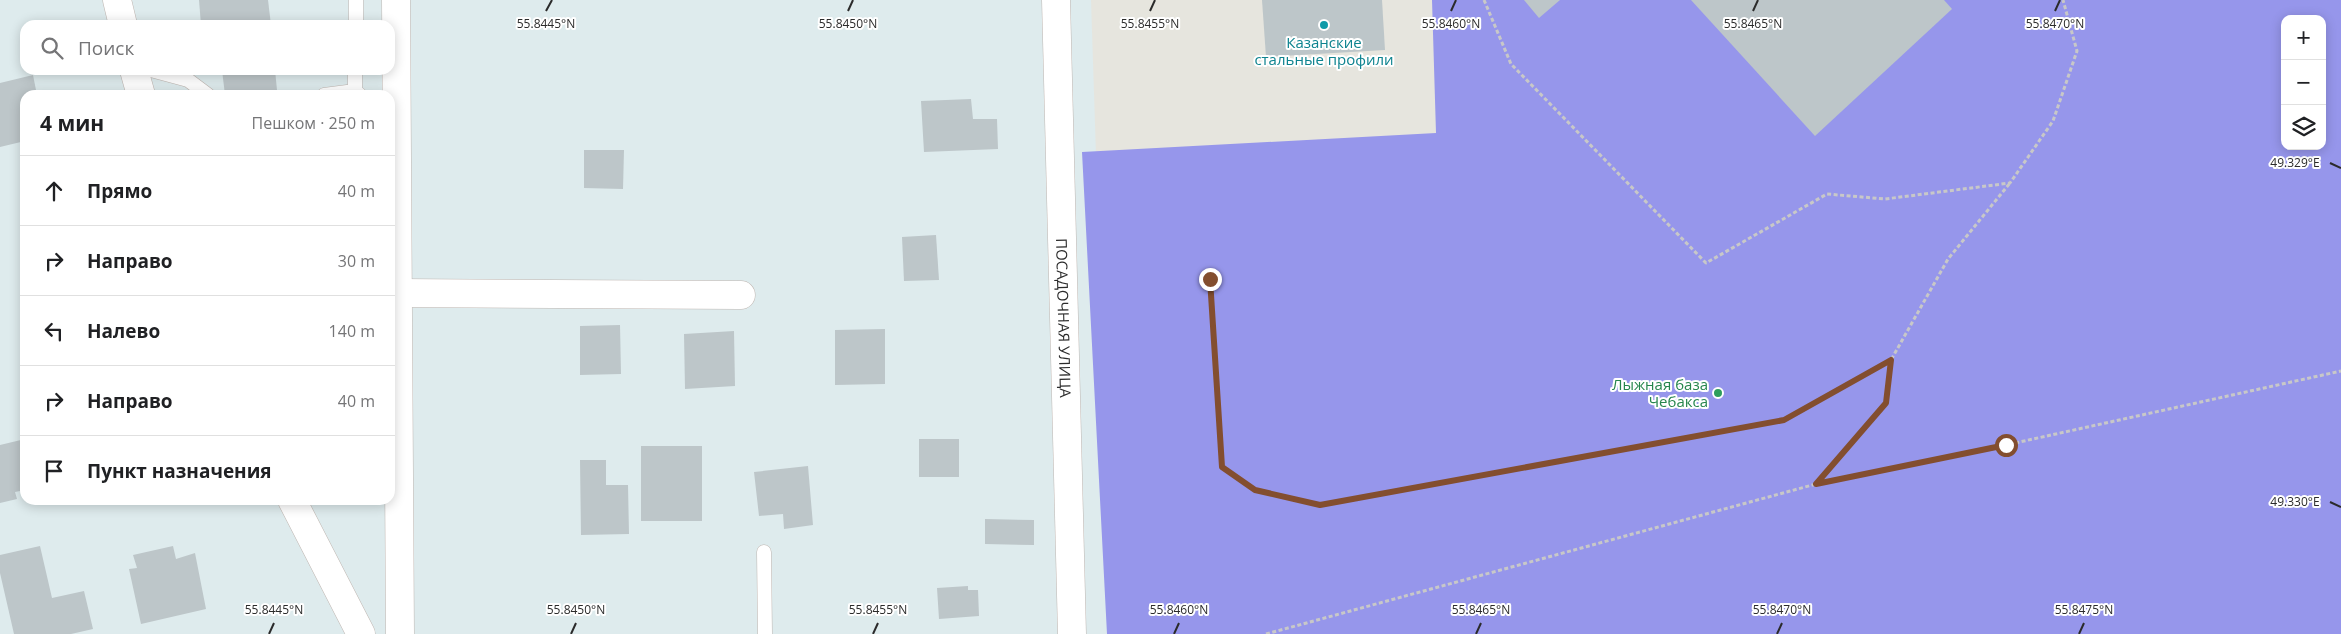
<!DOCTYPE html>
<html lang="ru">
<head>
<meta charset="utf-8">
<style>
  :root { --surface:#fff; --page:#f2f2f2; --text:#202124; --muted:#757577; --line:#e0e0e0 }
  body { margin:0; font-family:"Open Sans",sans-serif; background:var(--page); color:var(--text) }
  .controls { position:absolute; right:15px; top:15px; display:grid; overflow:hidden; border-radius:10px; box-shadow:0 2px 12px #0003 }
  .controls button { width:45px; height:45px; display:grid; place-items:center; padding:0; border:0; border-bottom:1px solid var(--line); background:var(--surface); color:var(--text); font:25px sans-serif }
  .stop { position:absolute; width:15px; height:15px; margin:-11px; border:4px solid #834e2f; border-radius:50%; background:#fff }
  .stop.end { background:#834e2f; border-color:#fff; box-shadow:0 1px 5px #0008 }
  .list { margin:0; padding:0; list-style:none }
  h2 { display:flex; justify-content:space-between; align-items:center; height:65px; margin:0; padding:0 20px; font-size:21px }
  h2 small { font-size:16px; font-weight:400; color:var(--muted) }
  .list li { display:grid; grid-template-columns:32px 1fr auto; gap:15px; align-items:center; box-sizing:border-box; height:70px; padding:0 20px; border-top:1px solid var(--line) }
  .list b { display:block; font-size:19px; white-space:nowrap }
  .list em { font-size:16px; font-style:normal; color:var(--muted) }
  .icon { flex:none; width:28px; height:28px; fill:none; stroke:currentColor; stroke-width:2; stroke-linecap:round; stroke-linejoin:round }
  .map { position:relative; flex:none; width:2341px; height:634px; overflow:hidden }
  .search { position:absolute; background:var(--surface); box-shadow:0 2px 12px #0003; left:20px; top:20px; width:375px; height:55px; display:flex; align-items:center; gap:12px; box-sizing:border-box; padding:0 18px; border-radius:15px; color:var(--muted); font-size:19px }
  .panel { position:absolute; background:var(--surface); box-shadow:0 2px 12px #0003; left:20px; top:90px; width:375px; height:415px; border-radius:15px }
  .map>svg:first-child { display:block }
  .industrial { fill:#e6e5de }
  .pitch { fill:#9696eb; fill-rule:evenodd }
  .building { fill:#bdc6c9 }
  .lines { fill:none; stroke-linecap:round; stroke-linejoin:round }
  .service-casing { stroke:#bfb6b1; stroke-width:15 }
  .minor-casing { stroke:#bfb6b1; stroke-width:29 }
  .tertiary-casing { stroke:#bfb6b1; stroke-width:29 }
  .path { stroke:#c8c8c8; stroke-width:3; stroke-dasharray:4 2.5; stroke-linecap:butt }
  .service { stroke:#fff; stroke-width:14 }
  .minor { stroke:#fff; stroke-width:28 }
  .tertiary { stroke:#fff; stroke-width:28 }
  .route { stroke:#834e2f; stroke-width:6 }
  .ticks { fill:none; stroke:#2b2b2b; stroke-width:2 }
  .culture-dot { fill:#0f9aa8; stroke:#fff; stroke-width:2 }
  .leisure-dot { fill:#2e9e5b; stroke:#fff; stroke-width:2 }
  .labels { text-anchor:middle; dominant-baseline:central; stroke-width:4; stroke-linejoin:round; paint-order:stroke }
  .culture-label { font-size:15px; fill:#0d838f; stroke:#fff }
  .street-label { font-size:15px; fill:#2b2b2b; stroke:#fff }
  .leisure-label { font-size:15px; fill:#27864d; stroke:#fff; text-anchor:end }
  .ticks-label { font-size:12px; text-anchor:middle; fill:#2b2b2b; stroke:#fff; stroke-width:4; stroke-linejoin:round; paint-order:stroke }
</style>
</head>
<body>
<div class="map">
<svg width="2341" height="634" viewBox="0 0 2341 634">
  <rect width="100%" height="100%" fill="#deebed"/>
  <path class="industrial" d="M1091,0H2017L1350,185L1097,186Z"/>
  <path class="pitch" d="M1432,0H2341V634H1107L1082,152L1436,133ZM2285,19H2322V146H2285Z"/>
  <g class="building">
    <path d="M199,0H268L271,25H201Z"/>
    <path d="M1262,0H1382L1385,50L1266,57Z"/>
    <path d="M1524,0H1560L1539,18Z"/>
    <path d="M1691,0H1944L1952,9L1815,136Z"/>
    <path d="M222,70H275L277,90L225,95Z"/>
    <path d="M33,75L37,95H25V141L0,147V83Z"/>
    <path d="M971,99L973,119H997L998,149L924,152L921,101Z"/>
    <path d="M584,150H624L623,189L584,188Z"/>
    <path d="M936,235L939,280L904,281L902,237Z"/>
    <path d="M620,325L621,374L580,375V326Z"/>
    <path d="M885,329V384L835,385V330Z"/>
    <path d="M734,331L735,386L685,389L684,334Z"/>
    <path d="M25,439V490L15,492L17,499L0,503V445Z"/>
    <rect x="919" y="439" width="40" height="38"/>
    <rect x="641" y="446" width="61" height="75"/>
    <path d="M580,460H606V485H628L629,534L581,535Z"/>
    <path d="M808,466L813,525L784,529L783,514L759,516L754,472Z"/>
    <path d="M985,519L1034,520V545L985,544Z"/>
    <path d="M40,546L52,598L84,591L93,629L71,634H14L0,573V555Z"/>
    <path d="M173,546L176,559L195,553L206,609L141,624L129,569L137,568L133,555Z"/>
    <path d="M968,586V590H978L979,616L939,619L937,588Z"/>
  </g>
  <g class="lines">
    <g class="service-casing">
      <g id="service">
        <path d="M356,25V0"/>
        <path d="M151,70L188,80L208,95"/>
        <path d="M355,70V91L360,95"/>
        <path d="M324,95L355,91"/>
        <path d="M764,552L765,634"/>
      </g>
    </g>
    <g class="minor-casing">
      <g id="minor">
        <path d="M117,0L123,25"/>
        <path id="s1" d="M1056,0L1072,634"/>
        <path d="M134,70L141,95"/>
        <path d="M398,293L741,295"/>
        <path d="M292,500L361,634"/>
      </g>
    </g>
    <g class="tertiary-casing">
      <path id="tertiary" d="M396,0L400,634"/>
    </g>
    <g class="path">
      <path d="M1484,0L1511,64L1706,263L1827,194L1885,199L2010,183L2053,121L2077,51L2063,0"/>
      <path d="M1210,279L1222,467L1255,490L1320,505L1783,420L1891,360L1948,259L2010,183"/>
      <path d="M1816,483L1886,403L1891,360"/>
      <path d="M1266,634L1816,484L2006,445L2341,371"/>
    </g>
    <use href="#service" class="service"/>
    <use href="#minor" class="minor"/>
    <use href="#tertiary" class="tertiary"/>
  </g>
  <g class="lines">
    <path class="route" d="M1210,279L1222,467L1255,490L1320,505L1784,420L1891,360L1886,403L1816,484L2006,445"/>
  </g>
  <path class="ticks" d="M546,11L552,0M848,11L853,0M1150,11L1155,0M1451,11L1456,0M1753,11L1758,0M2055,11L2060,0M2330,163L2341,168M2330,502L2341,507M269,634L274,623M571,634L576,623M873,634L878,623M1174,634L1179,623M1476,634L1481,623M1777,634L1782,623M2079,634L2084,623"/>
  <circle class="culture-dot" cx="1324" cy="25" r="5"/>
  <circle class="leisure-dot" cx="1718" cy="393" r="5"/>
  <g class="labels">
    <g class="culture-label">
      <text x="1324" y="42">Казанские<tspan x="1324" dy="17">стальные профили</tspan></text>
    </g>
    <g class="street-label">
      <text stroke="none"><textPath href="#s1" startOffset="318">ПОСАДОЧНАЯ УЛИЦА</textPath></text>
    </g>
    <g class="leisure-label">
      <text x="1708" y="384">Лыжная база<tspan x="1708" dy="17">Чебакса</tspan></text>
    </g>
  </g>
  <g class="ticks-label">
    <text x="1150" y="28">55.8455°N</text>
    <text x="1753" y="28">55.8465°N</text>
    <text x="2055" y="28">55.8470°N</text>
    <text x="546" y="28">55.8445°N</text>
    <text x="848" y="28">55.8450°N</text>
    <text x="1451" y="28">55.8460°N</text>
    <text x="2295" y="167">49.329°E</text>
    <text x="2295" y="506">49.330°E</text>
    <text x="274" y="614">55.8445°N</text>
    <text x="576" y="614">55.8450°N</text>
    <text x="878" y="614">55.8455°N</text>
    <text x="1179" y="614">55.8460°N</text>
    <text x="1481" y="614">55.8465°N</text>
    <text x="1782" y="614">55.8470°N</text>
    <text x="2084" y="614">55.8475°N</text>
  </g>
</svg>
<div class="controls">
<button>+</button>
<button>−</button>
<button><svg class="icon" aria-label="layers" viewBox="0 0 24 24"><path d="M12 4l9 5-9 5-9-5zM3 14l9 5 9-5"/></svg></button>
</div>
<div class="stop" style="left:2006px;top:445px"></div>
<div class="stop end" style="left:1210px;top:279px"></div>
<div class="search"><svg class="icon" aria-label="search" viewBox="0 0 24 24"><circle cx="10" cy="10" r="6"/><path d="M15 15l6 6"/></svg>Поиск</div>
<section class="panel">
<h2>4 мин<small>Пешком · 250 m</small></h2>
<ul class="list">
<li><svg class="icon" aria-label="ahead" viewBox="0 0 24 24"><path d="M12 20V5M6 11l6-6 6 6"/></svg><div><b>Прямо</b></div><em>40 m</em></li>
<li><svg class="icon" aria-label="right" viewBox="0 0 24 24"><path d="M7 20v-9h11M14 6l5 5-5 5"/></svg><div><b>Направо</b></div><em>30 m</em></li>
<li><svg class="icon" aria-label="left" viewBox="0 0 24 24"><path d="M17 20v-9H6M10 6l-5 5 5 5"/></svg><div><b>Налево</b></div><em>140 m</em></li>
<li><svg class="icon" aria-label="right" viewBox="0 0 24 24"><path d="M7 20v-9h11M14 6l5 5-5 5"/></svg><div><b>Направо</b></div><em>40 m</em></li>
<li><svg class="icon" aria-label="arrive" viewBox="0 0 24 24"><path d="M6 21V4h12l-3 4 3 4H6"/></svg><div><b>Пункт назначения</b></div></li>
</ul>
</section>
</div>
</body>
</html>
